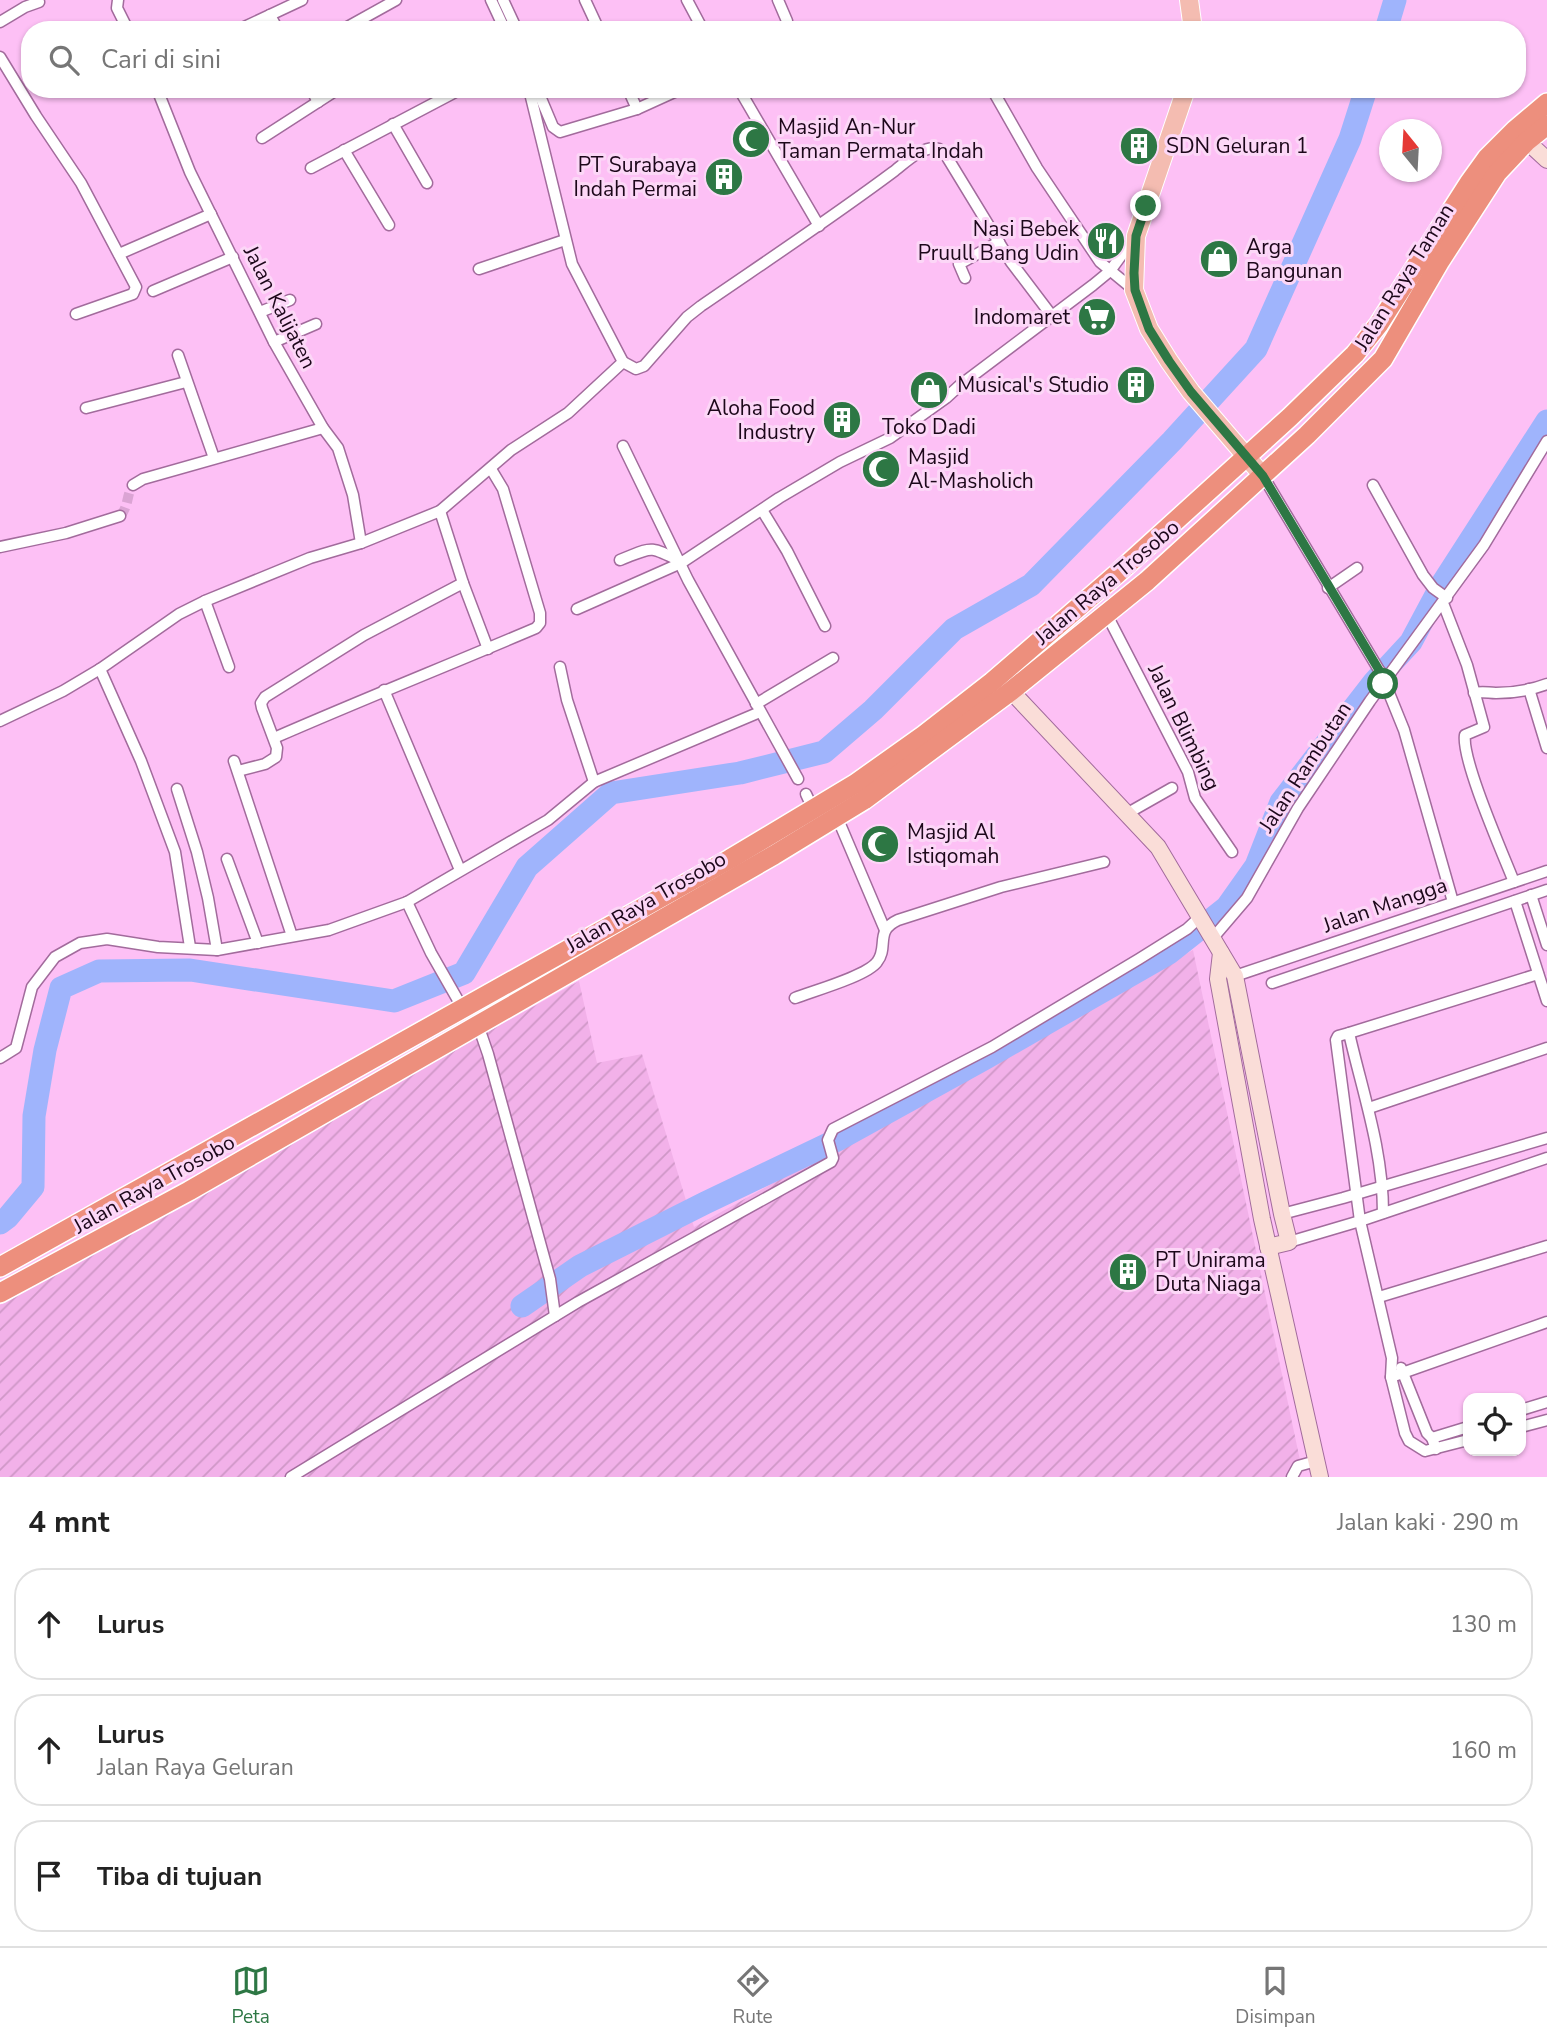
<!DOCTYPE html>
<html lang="id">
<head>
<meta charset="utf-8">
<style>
  :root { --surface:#fff; --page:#f2f2f2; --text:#222; --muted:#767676; --line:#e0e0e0; --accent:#2d7744 }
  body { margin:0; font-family:"Nunito Sans",sans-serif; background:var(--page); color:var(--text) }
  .controls { position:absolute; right:21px; bottom:21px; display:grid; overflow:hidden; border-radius:14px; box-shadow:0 2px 5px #0004 }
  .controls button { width:63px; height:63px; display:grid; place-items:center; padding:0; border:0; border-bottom:2px solid var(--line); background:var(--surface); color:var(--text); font:35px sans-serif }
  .compass { position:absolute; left:1379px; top:119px; width:63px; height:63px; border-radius:50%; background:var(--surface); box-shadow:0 2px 5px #0004; rotate:342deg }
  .stop { position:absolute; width:21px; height:21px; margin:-16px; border:5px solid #2d7744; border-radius:50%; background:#fff }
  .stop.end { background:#2d7744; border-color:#fff; box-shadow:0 2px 7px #0008 }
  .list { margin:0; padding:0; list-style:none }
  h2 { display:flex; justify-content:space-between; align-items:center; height:91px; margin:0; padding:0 28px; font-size:30px }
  h2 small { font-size:23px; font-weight:400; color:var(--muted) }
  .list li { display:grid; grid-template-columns:46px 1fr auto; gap:21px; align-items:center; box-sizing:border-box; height:112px; margin:0 14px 14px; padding:0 14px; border:2px solid var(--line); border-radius:28px }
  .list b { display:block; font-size:26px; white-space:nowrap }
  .list p { margin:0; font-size:23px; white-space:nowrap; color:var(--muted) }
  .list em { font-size:23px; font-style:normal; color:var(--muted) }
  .icon { flex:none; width:38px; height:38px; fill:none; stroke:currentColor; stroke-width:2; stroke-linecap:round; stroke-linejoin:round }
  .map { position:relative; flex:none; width:1547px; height:1477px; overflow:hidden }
  .search { position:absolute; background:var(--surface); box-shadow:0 2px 5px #0004; left:21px; right:21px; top:21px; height:77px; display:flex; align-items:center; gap:18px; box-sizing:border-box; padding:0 24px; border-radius:28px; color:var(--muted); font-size:26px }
  .sheet { height:469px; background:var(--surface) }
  nav { display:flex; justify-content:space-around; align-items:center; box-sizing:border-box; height:98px; border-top:2px solid var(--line); background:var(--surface); font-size:19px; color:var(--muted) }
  nav a { display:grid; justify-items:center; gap:4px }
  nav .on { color:var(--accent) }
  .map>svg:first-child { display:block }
  .industrial { fill:url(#industrial-furrows) }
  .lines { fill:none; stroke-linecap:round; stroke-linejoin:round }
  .river { stroke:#9fb4fc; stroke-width:23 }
  .street-tunnel { stroke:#dba4d4; stroke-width:10; stroke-dasharray:10 5; stroke-linecap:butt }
  .street-casing { stroke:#a26b9c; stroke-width:13 }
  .secondary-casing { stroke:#a26b9c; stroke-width:18 }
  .primary-casing { stroke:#fff; stroke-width:20 }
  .highway-casing { stroke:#fff; stroke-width:22 }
  .street { stroke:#fff; stroke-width:10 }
  .secondary { stroke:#faddd8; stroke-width:16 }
  .primary { stroke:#f4bcb1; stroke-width:18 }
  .highway { stroke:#ed8f7d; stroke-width:19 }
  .route { stroke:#2d7744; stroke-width:9 }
  .labels { text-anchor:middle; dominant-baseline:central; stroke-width:6; stroke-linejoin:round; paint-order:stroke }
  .poi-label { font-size:21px; fill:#1c071a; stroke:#fcd7f7; text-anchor:start }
  .street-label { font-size:21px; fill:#1c071a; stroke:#fcd7f7 }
</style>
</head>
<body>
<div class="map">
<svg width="1547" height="1477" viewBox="0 0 1547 1477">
  <defs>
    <pattern id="industrial-furrows" width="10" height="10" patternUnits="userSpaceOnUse" patternTransform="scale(1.75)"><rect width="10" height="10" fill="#f2b1e9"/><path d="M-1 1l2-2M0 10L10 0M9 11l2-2" fill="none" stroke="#cf97c7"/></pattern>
  </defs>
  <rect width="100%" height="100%" fill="#fdc0f5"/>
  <path class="industrial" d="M1193,950L1302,1470L1284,1477H0V1305L579,981L597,1063L642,1054L694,1227Z"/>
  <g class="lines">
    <g class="river">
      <path d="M1386,30L1395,0"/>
      <path d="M0,1223L8,1217L33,1187L34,1116L45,1050L61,988L99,971L190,970L394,1001L464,973L527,867L611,793L740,773L824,752L873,710L954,629L1031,585L1172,441L1256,349L1350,139L1366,89"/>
      <path d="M522,1306L580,1266L705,1203L839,1139L984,1059L1169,953L1227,907L1256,866L1281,802L1374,682L1411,642L1442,584L1547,421"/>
    </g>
    <path class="street-tunnel" d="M120,516C129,507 126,495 133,485"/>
    <g class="street-casing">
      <g id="street">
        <path d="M118,0L117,8L128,30"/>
        <path d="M491,0L505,30"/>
        <path d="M503,0L517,30"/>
        <path d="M585,0L599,30"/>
        <path d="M687,0L703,30"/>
        <path d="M778,0L787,21L784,30"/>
        <path d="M270,15L278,30"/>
        <path d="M0,22L25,7L39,2"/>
        <path d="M238,30L302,0"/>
        <path d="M342,30L396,0"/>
        <path d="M0,57L36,116L81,183L136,287L133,294L76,314"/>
        <path d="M157,89L190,172L274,342L323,428L338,448L353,495L361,543"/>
        <path d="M311,89L318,102"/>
        <path d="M529,89L572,264L623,362"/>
        <path d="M537,89L553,127L560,132L637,109L681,89"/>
        <path d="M628,89L637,109"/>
        <path d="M739,89L819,226"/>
        <path d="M992,89L1037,168L1100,262L1134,290"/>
        <path d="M393,124L427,183"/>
        <path d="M262,138L338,89"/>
        <path d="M344,150L389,225"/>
        <path d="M311,168L461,89"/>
        <path d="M119,254L211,214"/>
        <path d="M479,269L565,240"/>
        <path d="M965,278L959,264L999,242"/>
        <path d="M153,291L233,257"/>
        <path d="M260,312L290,300"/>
        <path d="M274,342L316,324"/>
        <path d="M178,355L214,458"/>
        <path d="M86,408L186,382"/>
        <path d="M623,446L688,580L798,779"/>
        <path d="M1263,476L1379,670L1387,679"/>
        <path d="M133,485L143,479L323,428"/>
        <path d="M1373,485L1423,575L1433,588L1447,598"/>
        <path d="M762,510L787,551L825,626"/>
        <path d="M440,511L463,583L488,649"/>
        <path d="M0,547L66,533L120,516"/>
        <path d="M620,560C653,547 648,545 680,561"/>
        <path d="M1328,588L1357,568"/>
        <path d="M205,601L229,667"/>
        <path d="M1443,603L1467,665L1484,727L1465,735C1461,759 1503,854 1514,882"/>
        <path d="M577,609L681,563L779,498L840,462L890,438L946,398L959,386L1093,285L1110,271L1134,238"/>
        <path d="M1107,615L1188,772L1195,798L1232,852"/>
        <path d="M560,667L567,700L594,782"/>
        <path d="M100,669L141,761L175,852L190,947"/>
        <path d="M1383,684L1389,693L1404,730L1453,902"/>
        <path d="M1529,689L1547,748"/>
        <path d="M384,690L460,870"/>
        <path d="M1474,693C1484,691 1488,693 1496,693C1514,693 1531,690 1547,684"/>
        <path d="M756,704L833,658"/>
        <path d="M0,721L63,691L100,669L179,614L205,601L310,558L361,543L440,511L511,450L568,413L623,362L636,369L644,366L687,317L701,306C765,262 830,219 893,172C905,163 923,144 939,149L947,157L1011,262L1052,316"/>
        <path d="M274,738C361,700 449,665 536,628L540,623V613L503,489L491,469"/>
        <path d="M234,761L292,936"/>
        <path d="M238,771L265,764L276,757L277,748L262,708L261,703L265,697L364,635L463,583"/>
        <path d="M177,789L197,852L208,898L217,950"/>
        <path d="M806,794L813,809"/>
        <path d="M1128,813L1172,788"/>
        <path d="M837,817L885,930"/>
        <path d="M227,859L258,943"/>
        <path d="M1531,895L1547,945"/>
        <path d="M1515,901L1547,1001"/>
        <path d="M407,902L431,953L463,1009"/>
        <path d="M1212,939L1247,898L1298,808L1370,701L1484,545L1547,441"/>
        <path d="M1235,976L1547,871"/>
        <path d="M1272,983L1547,890"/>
        <path d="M795,998C813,991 867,976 877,962C889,947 874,931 898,920L1001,887L1104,862"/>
        <path d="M478,1025L488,1054L550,1279L555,1316"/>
        <path d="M1349,1033L1538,974"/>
        <path d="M0,1058L16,1048L32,987L55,957L80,943L107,939L158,947L217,950L329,930L407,902L548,820L594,782L760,712"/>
        <path d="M1369,1108L1547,1048"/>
        <path d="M1383,1213C1383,1150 1363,1094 1349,1033L1338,1036L1336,1040L1360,1221L1392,1358L1391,1377L1405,1433L1409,1441L1425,1451L1468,1440"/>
        <path d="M1282,1214L1343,1198L1547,1138"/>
        <path d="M1289,1242L1360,1221L1547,1158"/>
        <path d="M1379,1297L1547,1246"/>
        <path d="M1401,1368L1427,1433L1432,1438L1436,1449"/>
        <path d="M1391,1377L1547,1322"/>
        <path d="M1521,1410L1547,1402"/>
        <path d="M1521,1427L1547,1420"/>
        <path d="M1432,1438L1468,1427"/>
        <path d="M291,1477L578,1302L831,1162L833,1158L828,1140L833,1129L992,1047L1139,959L1187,929L1200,917"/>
        <path d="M1292,1477L1298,1466L1316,1461"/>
      </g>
    </g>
    <g class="secondary-casing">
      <g id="secondary">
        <path d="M1518,133L1547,160"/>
        <path d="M1011,691L1158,847L1235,976L1282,1214L1289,1242L1268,1247"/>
        <path d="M1221,953L1218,979L1262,1219L1320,1477"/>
      </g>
    </g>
    <g class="primary-casing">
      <g id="primary">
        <path d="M1189,0L1193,30"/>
        <path d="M1186,89L1136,236L1134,290L1149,329L1169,361L1191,392L1263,476"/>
      </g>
    </g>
    <g class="highway-casing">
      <g id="highway">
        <path d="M0,1267L730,859L855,784L924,735L992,682L1118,573L1290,417L1355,354L1379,324L1469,183L1487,158L1515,130L1547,103"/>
        <path d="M0,1293L189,1191L774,855L864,800L1011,691L1147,581L1307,435L1383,359L1440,261L1497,173L1527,141L1547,125"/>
      </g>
    </g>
    <use href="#street" class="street"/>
    <use href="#secondary" class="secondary"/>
    <use href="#primary" class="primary"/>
    <use href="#highway" class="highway"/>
  </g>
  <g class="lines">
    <path class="route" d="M1146,206L1136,236L1134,273L1135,290L1149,329L1169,361L1191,392L1263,476L1379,670L1387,679L1383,684"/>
  </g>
  <defs>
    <g id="mosque-disc" transform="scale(2.0125)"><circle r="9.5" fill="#2d7744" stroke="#fcd7f7"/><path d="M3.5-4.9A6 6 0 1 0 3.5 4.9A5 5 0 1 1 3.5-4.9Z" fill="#fff"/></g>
    <g id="building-disc" transform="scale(2.0125)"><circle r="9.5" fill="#2d7744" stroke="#fcd7f7"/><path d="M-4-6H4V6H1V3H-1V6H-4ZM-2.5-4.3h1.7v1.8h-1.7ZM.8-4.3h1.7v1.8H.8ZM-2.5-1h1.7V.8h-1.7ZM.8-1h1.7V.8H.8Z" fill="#fff"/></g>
    <g id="restaurant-disc" transform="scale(2.0125)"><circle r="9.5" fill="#2d7744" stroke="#fcd7f7"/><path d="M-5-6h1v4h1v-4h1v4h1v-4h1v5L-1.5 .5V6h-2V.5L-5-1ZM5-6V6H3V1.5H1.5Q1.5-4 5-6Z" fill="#fff"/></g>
    <g id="shop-disc" transform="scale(2.0125)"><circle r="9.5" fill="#2d7744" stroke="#fcd7f7"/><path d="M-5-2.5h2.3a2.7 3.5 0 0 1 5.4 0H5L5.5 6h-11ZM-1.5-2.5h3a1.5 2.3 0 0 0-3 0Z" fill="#fff"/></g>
    <g id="supermarket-disc" transform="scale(2.0125)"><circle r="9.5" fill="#2d7744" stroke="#fcd7f7"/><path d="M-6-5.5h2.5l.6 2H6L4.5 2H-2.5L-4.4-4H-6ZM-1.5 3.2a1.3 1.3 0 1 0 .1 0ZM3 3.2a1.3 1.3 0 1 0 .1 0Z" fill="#fff"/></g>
  </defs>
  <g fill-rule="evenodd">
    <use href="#mosque-disc" x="751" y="139"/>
    <use href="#building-disc" x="1139" y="146"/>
    <use href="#building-disc" x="724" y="177"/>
    <use href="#restaurant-disc" x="1106" y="241"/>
    <use href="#shop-disc" x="1219" y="259"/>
    <use href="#supermarket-disc" x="1097" y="317"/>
    <use href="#building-disc" x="1136" y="385"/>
    <use href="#shop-disc" x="929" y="390"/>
    <use href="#building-disc" x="842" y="420"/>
    <use href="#mosque-disc" x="881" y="469"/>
    <use href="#mosque-disc" x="880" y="844"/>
    <use href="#building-disc" x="1128" y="1272"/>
  </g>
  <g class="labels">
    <g class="poi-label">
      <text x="778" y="127">Masjid An-Nur<tspan x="778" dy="24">Taman Permata Indah</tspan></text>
      <text x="1166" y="146">SDN Geluran 1</text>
      <text x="697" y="165" text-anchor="end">PT Surabaya<tspan x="697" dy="24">Indah Permai</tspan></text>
      <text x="1079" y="229" text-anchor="end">Nasi Bebek<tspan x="1079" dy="24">Pruull Bang Udin</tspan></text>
      <text x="1246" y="247">Arga<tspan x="1246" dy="24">Bangunan</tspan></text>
      <text x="1070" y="317" text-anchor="end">Indomaret</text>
      <text x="1109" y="385" text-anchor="end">Musical's Studio</text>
      <text x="815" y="408" text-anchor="end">Aloha Food<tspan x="815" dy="24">Industry</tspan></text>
      <text x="929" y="427" text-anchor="middle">Toko Dadi</text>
      <text x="908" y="457">Masjid<tspan x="908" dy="24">Al-Masholich</tspan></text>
      <text x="907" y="832">Masjid Al<tspan x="907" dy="24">Istiqomah</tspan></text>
      <text x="1155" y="1260">PT Unirama<tspan x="1155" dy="24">Duta Niaga</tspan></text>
    </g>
    <g class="street-label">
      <text transform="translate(1404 277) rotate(-58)">Jalan Raya Taman</text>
      <text transform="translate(280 307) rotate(63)">Jalan Kalijaten</text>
      <text transform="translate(1107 582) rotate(-40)">Jalan Raya Trosobo</text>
      <text transform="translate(1184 727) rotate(64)">Jalan Blimbing</text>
      <text transform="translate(1305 767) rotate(-57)">Jalan Rambutan</text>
      <text transform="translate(646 902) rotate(-30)">Jalan Raya Trosobo</text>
      <text transform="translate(1385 905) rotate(-19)">Jalan Mangga</text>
      <text transform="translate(154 1184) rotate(-29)">Jalan Raya Trosobo</text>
    </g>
  </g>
</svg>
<div class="controls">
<button><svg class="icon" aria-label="locate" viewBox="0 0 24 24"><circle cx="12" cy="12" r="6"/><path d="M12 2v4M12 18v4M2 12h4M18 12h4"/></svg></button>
</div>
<svg class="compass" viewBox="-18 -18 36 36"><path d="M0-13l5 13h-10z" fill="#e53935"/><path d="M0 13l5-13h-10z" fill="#767676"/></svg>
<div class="stop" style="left:1383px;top:684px"></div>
<div class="stop end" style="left:1146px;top:206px"></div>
<div class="search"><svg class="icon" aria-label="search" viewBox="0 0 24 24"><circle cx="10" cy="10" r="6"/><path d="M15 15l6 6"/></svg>Cari di sini</div>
</div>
<section class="sheet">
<h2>4 mnt<small>Jalan kaki · 290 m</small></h2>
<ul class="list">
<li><svg class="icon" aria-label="ahead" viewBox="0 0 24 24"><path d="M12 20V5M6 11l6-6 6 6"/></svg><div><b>Lurus</b></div><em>130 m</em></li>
<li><svg class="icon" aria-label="ahead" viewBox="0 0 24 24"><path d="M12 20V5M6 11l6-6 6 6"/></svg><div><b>Lurus</b><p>Jalan Raya Geluran</p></div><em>160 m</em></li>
<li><svg class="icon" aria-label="arrive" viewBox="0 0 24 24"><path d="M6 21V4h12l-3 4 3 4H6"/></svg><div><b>Tiba di tujuan</b></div></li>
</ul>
</section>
<nav>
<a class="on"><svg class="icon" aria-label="map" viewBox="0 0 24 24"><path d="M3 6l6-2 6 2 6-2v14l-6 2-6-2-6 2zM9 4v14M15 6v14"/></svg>Peta</a>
<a><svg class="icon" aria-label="directions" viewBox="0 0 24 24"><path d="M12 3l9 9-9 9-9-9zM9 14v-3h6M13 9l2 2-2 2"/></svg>Rute</a>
<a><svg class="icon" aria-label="saved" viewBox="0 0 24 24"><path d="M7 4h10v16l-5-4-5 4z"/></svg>Disimpan</a>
</nav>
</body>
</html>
